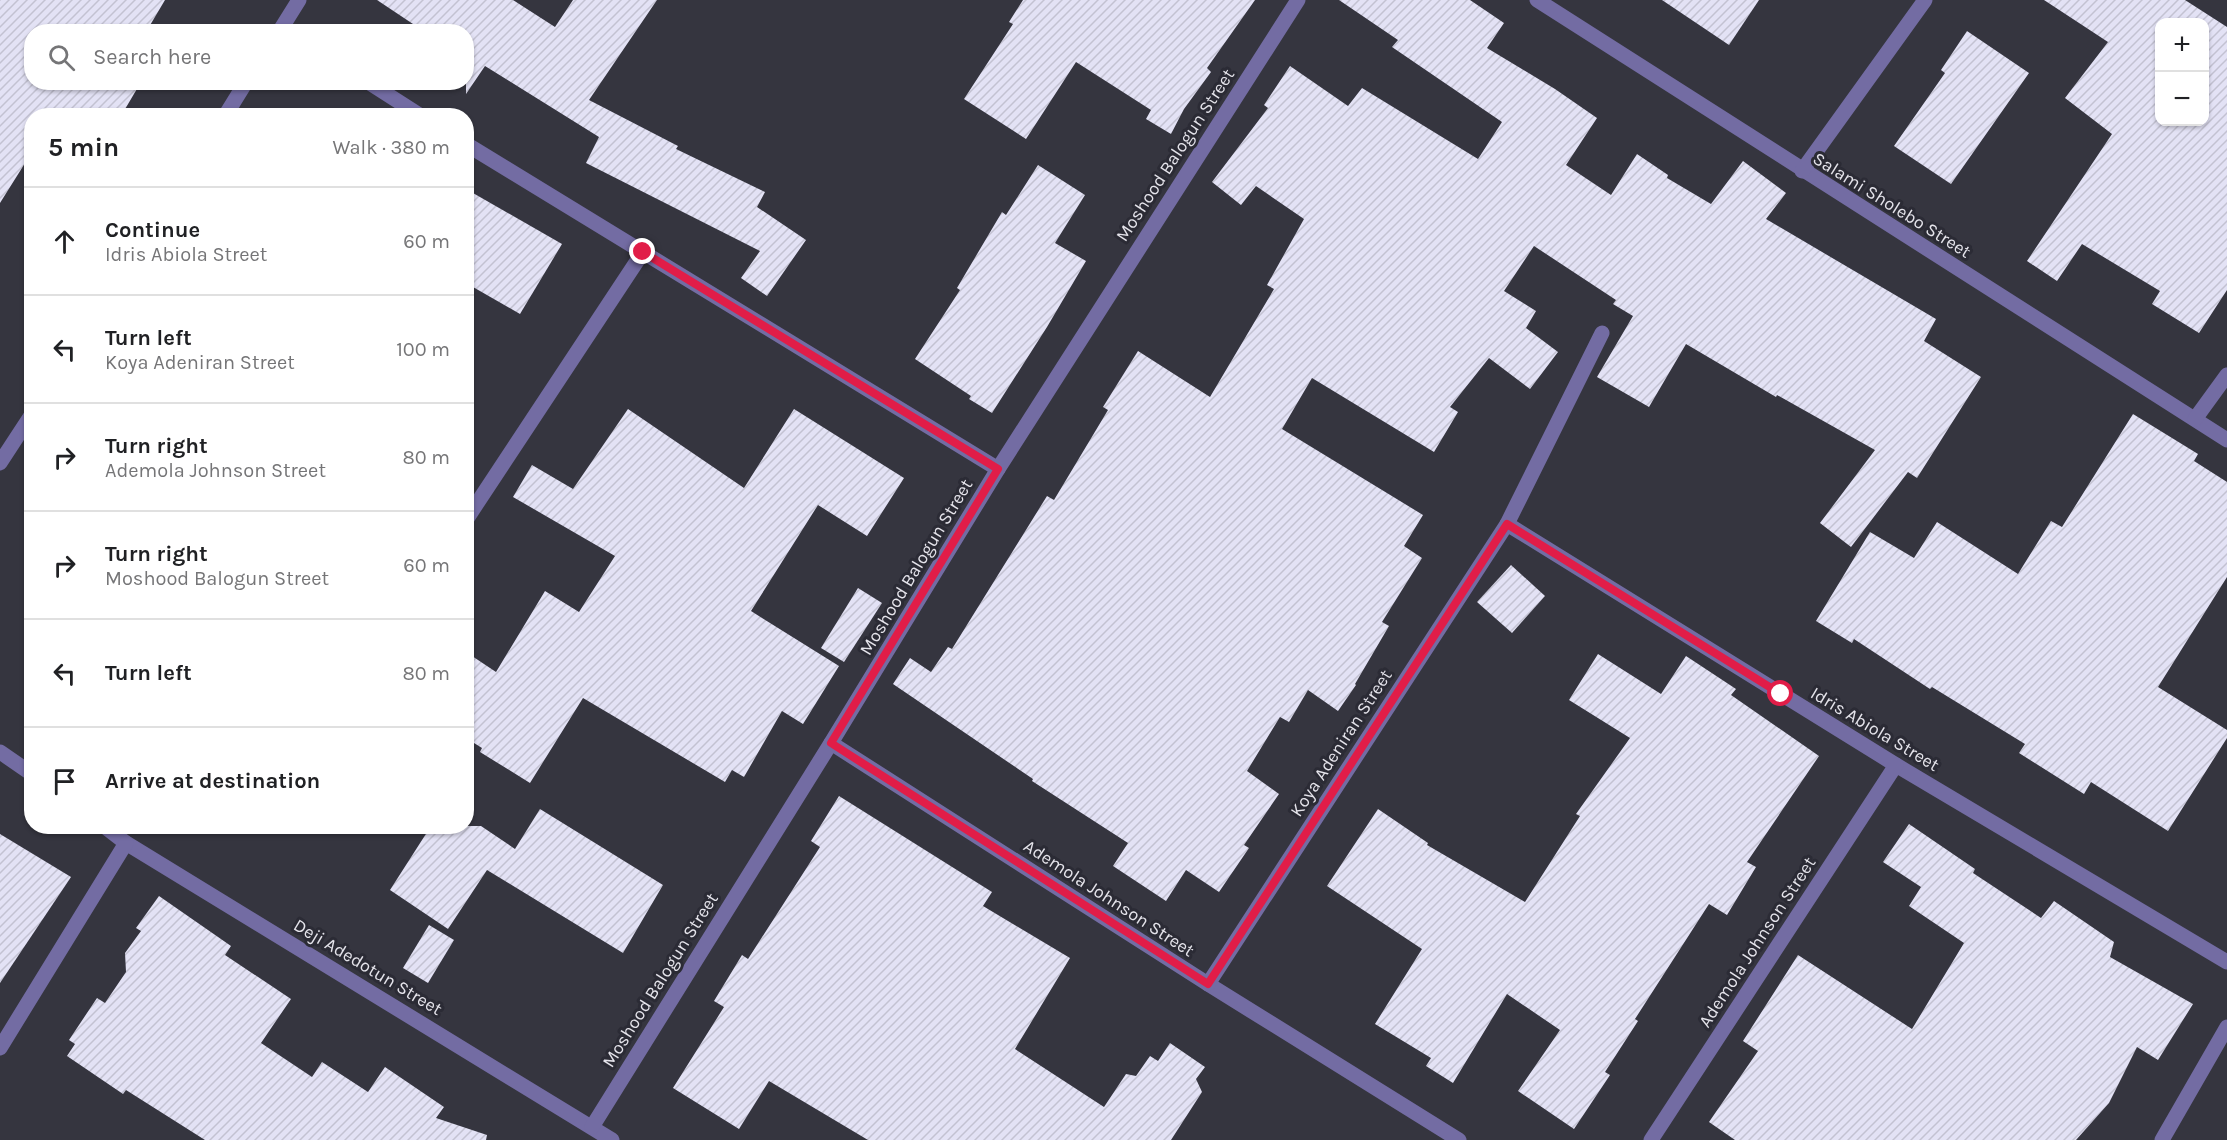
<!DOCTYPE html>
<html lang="en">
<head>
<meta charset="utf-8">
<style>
  :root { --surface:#fff; --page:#f6f6f6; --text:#202124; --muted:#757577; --line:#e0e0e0 }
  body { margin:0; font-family:Karla,sans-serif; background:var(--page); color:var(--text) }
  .controls { position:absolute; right:18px; top:18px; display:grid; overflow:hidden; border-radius:12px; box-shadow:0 2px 4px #0004 }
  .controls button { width:54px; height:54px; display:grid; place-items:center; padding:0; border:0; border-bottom:2px solid var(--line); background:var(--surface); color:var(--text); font:30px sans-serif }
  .stop { position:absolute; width:18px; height:18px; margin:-14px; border:4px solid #e11d48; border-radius:50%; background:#fff }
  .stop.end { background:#e11d48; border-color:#fff; box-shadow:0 2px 6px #0008 }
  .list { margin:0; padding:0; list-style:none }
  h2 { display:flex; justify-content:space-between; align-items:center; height:78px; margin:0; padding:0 24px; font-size:26px }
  h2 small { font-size:20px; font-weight:400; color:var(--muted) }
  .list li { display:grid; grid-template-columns:39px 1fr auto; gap:18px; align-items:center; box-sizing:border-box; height:108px; padding:0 24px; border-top:2px solid var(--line) }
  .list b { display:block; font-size:22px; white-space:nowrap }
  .list p { margin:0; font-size:20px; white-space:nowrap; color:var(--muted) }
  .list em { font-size:20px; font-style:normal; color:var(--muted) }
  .icon { flex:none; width:33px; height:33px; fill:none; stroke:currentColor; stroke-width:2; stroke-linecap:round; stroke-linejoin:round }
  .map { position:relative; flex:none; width:2227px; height:1140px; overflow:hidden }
  .search { position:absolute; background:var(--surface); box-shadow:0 2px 4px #0004; left:24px; top:24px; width:450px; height:66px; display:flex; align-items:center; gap:15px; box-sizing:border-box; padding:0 21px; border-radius:24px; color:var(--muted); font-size:22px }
  .panel { position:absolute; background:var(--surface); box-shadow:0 2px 4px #0004; left:24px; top:108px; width:450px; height:726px; border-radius:24px }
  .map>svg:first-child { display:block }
  .building { fill:url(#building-hatch); fill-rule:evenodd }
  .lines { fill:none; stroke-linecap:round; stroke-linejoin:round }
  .minor { stroke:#736ca3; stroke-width:15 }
  .route { stroke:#e11d48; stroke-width:8 }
  .labels { text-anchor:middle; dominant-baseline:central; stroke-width:6; stroke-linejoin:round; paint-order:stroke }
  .street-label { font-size:18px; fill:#e5e4eb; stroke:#2b2b35 }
</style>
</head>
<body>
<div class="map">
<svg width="2227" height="1140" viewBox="0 0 2227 1140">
  <defs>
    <pattern id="building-hatch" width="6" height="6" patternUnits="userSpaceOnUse" patternTransform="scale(1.5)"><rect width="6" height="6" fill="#e3e2f5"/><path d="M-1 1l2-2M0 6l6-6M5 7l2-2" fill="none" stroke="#c3c2d2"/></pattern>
  </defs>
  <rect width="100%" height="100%" fill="#35353f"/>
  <g class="building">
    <path d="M0,0H165L146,32H32V82H141L121,116H32V152L0,203Z"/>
    <path d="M377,0H513L555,27L573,0H657L589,100L678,146L676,149L765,192L757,207L806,240L767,296L741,278L760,251L586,163L599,137L485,66L466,94V32H425Z"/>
    <path d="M1023,0H1255L1207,68L1211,72L1184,109L1171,134L1146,119L1151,110L1076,62L1026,139L964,99L1013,24L1009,22Z"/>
    <path d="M1339,0H1470L1504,23L1487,48L1555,89L1597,118L1566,165L1611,195L1637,154L1668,175L1667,178L1711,204L1743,161L1786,193L1766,219L1936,319L1924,341L1981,377L1917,478L1908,472L1851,547L1820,523L1875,450L1777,395L1776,397L1686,344L1649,407L1597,377L1633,316L1613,304L1616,300L1534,246L1504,291L1536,311L1526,328L1558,352L1530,389L1489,358L1450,407L1458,412L1434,452L1312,378L1282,429L1423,515L1404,546L1422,558L1382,622L1389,626L1355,684L1356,685L1338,711L1308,690L1289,722L1280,717L1247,771L1279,794L1244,845L1249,848L1219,892L1186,870L1166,901L1113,866L1128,843L1032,781L1033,779L893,684L910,658L931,672L948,647L952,649L1047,496L1054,500L1108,410L1103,407L1138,351L1210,397L1274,289L1267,285L1304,219L1256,186L1241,205L1212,182L1268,108L1264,105L1290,66L1348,106L1362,88L1478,159L1502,122L1392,47L1398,40Z"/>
    <path d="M1662,0H1759L1729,45Z"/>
    <path d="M2044,0H2185L2227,27V290L2199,333L2152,304L2160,291L2082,244L2057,281L2027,261L2112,134L2065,98L2108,42ZM2160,22H2205V122H2160Z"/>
    <path d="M1967,31L2029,73L1951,184L1894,146L1945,73L1941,70Z"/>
    <path d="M1038,165L1085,195L1055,243L1086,261L1047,327L992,413L969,399L971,396L915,359L960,290L957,288L1002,212L1006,215Z"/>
    <path d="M466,189L562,244L520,314L466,283Z"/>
    <path d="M628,409L744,488L794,409L904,478L867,536L818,505L751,611L839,666L803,724L782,711L744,777L732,770L725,782L583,698L530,783L480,752L482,748L466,738V652L496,672L545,591L579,612L615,556L513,497L532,465L573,489Z"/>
    <path d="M2133,414L2198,454L2194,461L2227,482V577L2158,687L2227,730V738L2168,831L2091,782L2084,794L2019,753L2025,744L1932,687L1930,689L1854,639L1852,643L1816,621L1870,532L1914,558L1937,522L2018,574L2051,521L2062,527Z"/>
    <path d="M1511,565L1545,596L1512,633L1477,602Z"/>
    <path d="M858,588L882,603L844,662L821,648Z"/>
    <path d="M1598,654L1661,694L1686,656L1736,689L1731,695L1819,756L1747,862L1756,867L1727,915L1709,904L1635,1019L1638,1021L1605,1072L1610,1075L1574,1129L1518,1091L1560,1030L1507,994L1453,1083L1426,1066L1431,1058L1375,1024L1422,949L1327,886L1378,809L1428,843L1427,845L1525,902L1580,816L1576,814L1630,738L1569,700Z"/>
    <path d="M839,796L992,892L983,906L1070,958L1015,1049L1104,1107L1126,1074L1136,1076L1150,1056L1158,1061L1170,1043L1205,1067L1196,1079L1202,1092L1171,1140H868L769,1081L739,1129L673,1088L724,1007L714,1001L742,955L748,959L820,847L811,841Z"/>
    <path d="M540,809L663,885L623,953L487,870L448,929L390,890L431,826H481L515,849Z"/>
    <path d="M1909,824L1975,869L1973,873L2041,918L2054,901L2114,942L2110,957L2193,1004L2158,1060L2137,1047L2109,1103L2076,1140H1735L1709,1122L1758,1051L1743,1041L1798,955L1912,1029L1964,943L1909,906L1921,887L1883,862Z"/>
    <path d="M0,834L71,877L0,983Z"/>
    <path d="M159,896L231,946L225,955L291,999L261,1043L312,1077L322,1062L368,1092L385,1067L444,1107L436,1118L487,1135L486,1140H205L126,1090L123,1094L67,1056L75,1044L69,1040L97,998L105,1003L126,972L125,953L141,931L136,928Z"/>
    <path d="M429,925L454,940L428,983L403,968Z"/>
  </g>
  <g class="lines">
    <g class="minor">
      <path d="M1537,0L2227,440"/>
      <path d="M279,32L299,0"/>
      <path d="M368,82L421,116"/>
      <path d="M225,116L246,82"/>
      <path d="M466,144L998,469"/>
      <path d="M1802,171L1925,0"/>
      <path d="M2195,419L2227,375"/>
      <path d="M0,463L32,414"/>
      <path d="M466,520L643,252"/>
      <path d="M1507,524L1896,765L2227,962"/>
      <path d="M831,743L1208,984L1459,1140"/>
      <path d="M0,752L32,774"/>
      <path d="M104,826L126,843L612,1140"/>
      <path d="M1208,984L1507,524L1602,333"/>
      <path d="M0,1048L126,843"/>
      <path d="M592,1127L831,743L998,469L1298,0"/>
      <path d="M1651,1140L1896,765"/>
      <path d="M2162,1140L2227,1027"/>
    </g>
  </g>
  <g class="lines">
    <path class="route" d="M643,252L998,469L831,743L1208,984L1507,524L1781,694"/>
  </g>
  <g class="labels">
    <g class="street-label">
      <text transform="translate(1175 155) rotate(-57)">Moshood Balogun Street</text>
      <text transform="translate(1892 205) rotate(32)">Salami Sholebo Street</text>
      <text transform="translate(916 567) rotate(-59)">Moshood Balogun Street</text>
      <text transform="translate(1875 729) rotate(31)">Idris Abiola Street</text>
      <text transform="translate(1341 743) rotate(-57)">Koya Adeniran Street</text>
      <text transform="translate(1109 898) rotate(33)">Ademola Johnson Street</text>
      <text transform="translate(1757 942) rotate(-57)">Ademola Johnson Street</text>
      <text transform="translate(368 967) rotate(31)">Deji Adedotun Street</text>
      <text transform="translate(660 980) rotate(-58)">Moshood Balogun Street</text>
    </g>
  </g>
</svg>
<div class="controls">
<button>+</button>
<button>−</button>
</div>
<div class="stop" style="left:1781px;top:694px"></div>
<div class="stop end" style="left:643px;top:252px"></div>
<div class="search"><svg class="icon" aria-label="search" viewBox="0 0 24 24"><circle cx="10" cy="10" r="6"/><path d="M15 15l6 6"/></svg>Search here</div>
<section class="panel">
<h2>5 min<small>Walk · 380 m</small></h2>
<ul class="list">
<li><svg class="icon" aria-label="ahead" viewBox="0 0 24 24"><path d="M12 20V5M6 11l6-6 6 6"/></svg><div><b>Continue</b><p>Idris Abiola Street</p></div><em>60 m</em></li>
<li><svg class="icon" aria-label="left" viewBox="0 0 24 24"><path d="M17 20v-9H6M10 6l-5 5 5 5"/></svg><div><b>Turn left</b><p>Koya Adeniran Street</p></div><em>100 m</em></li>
<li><svg class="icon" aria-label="right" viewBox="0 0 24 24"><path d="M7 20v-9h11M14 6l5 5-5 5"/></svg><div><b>Turn right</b><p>Ademola Johnson Street</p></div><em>80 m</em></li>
<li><svg class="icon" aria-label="right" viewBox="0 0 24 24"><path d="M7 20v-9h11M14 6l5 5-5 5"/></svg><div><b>Turn right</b><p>Moshood Balogun Street</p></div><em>60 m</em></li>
<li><svg class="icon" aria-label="left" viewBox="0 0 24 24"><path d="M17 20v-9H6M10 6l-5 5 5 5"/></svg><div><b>Turn left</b></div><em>80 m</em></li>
<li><svg class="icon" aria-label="arrive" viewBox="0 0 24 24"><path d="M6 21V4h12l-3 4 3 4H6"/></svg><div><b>Arrive at destination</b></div></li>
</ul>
</section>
</div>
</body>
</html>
